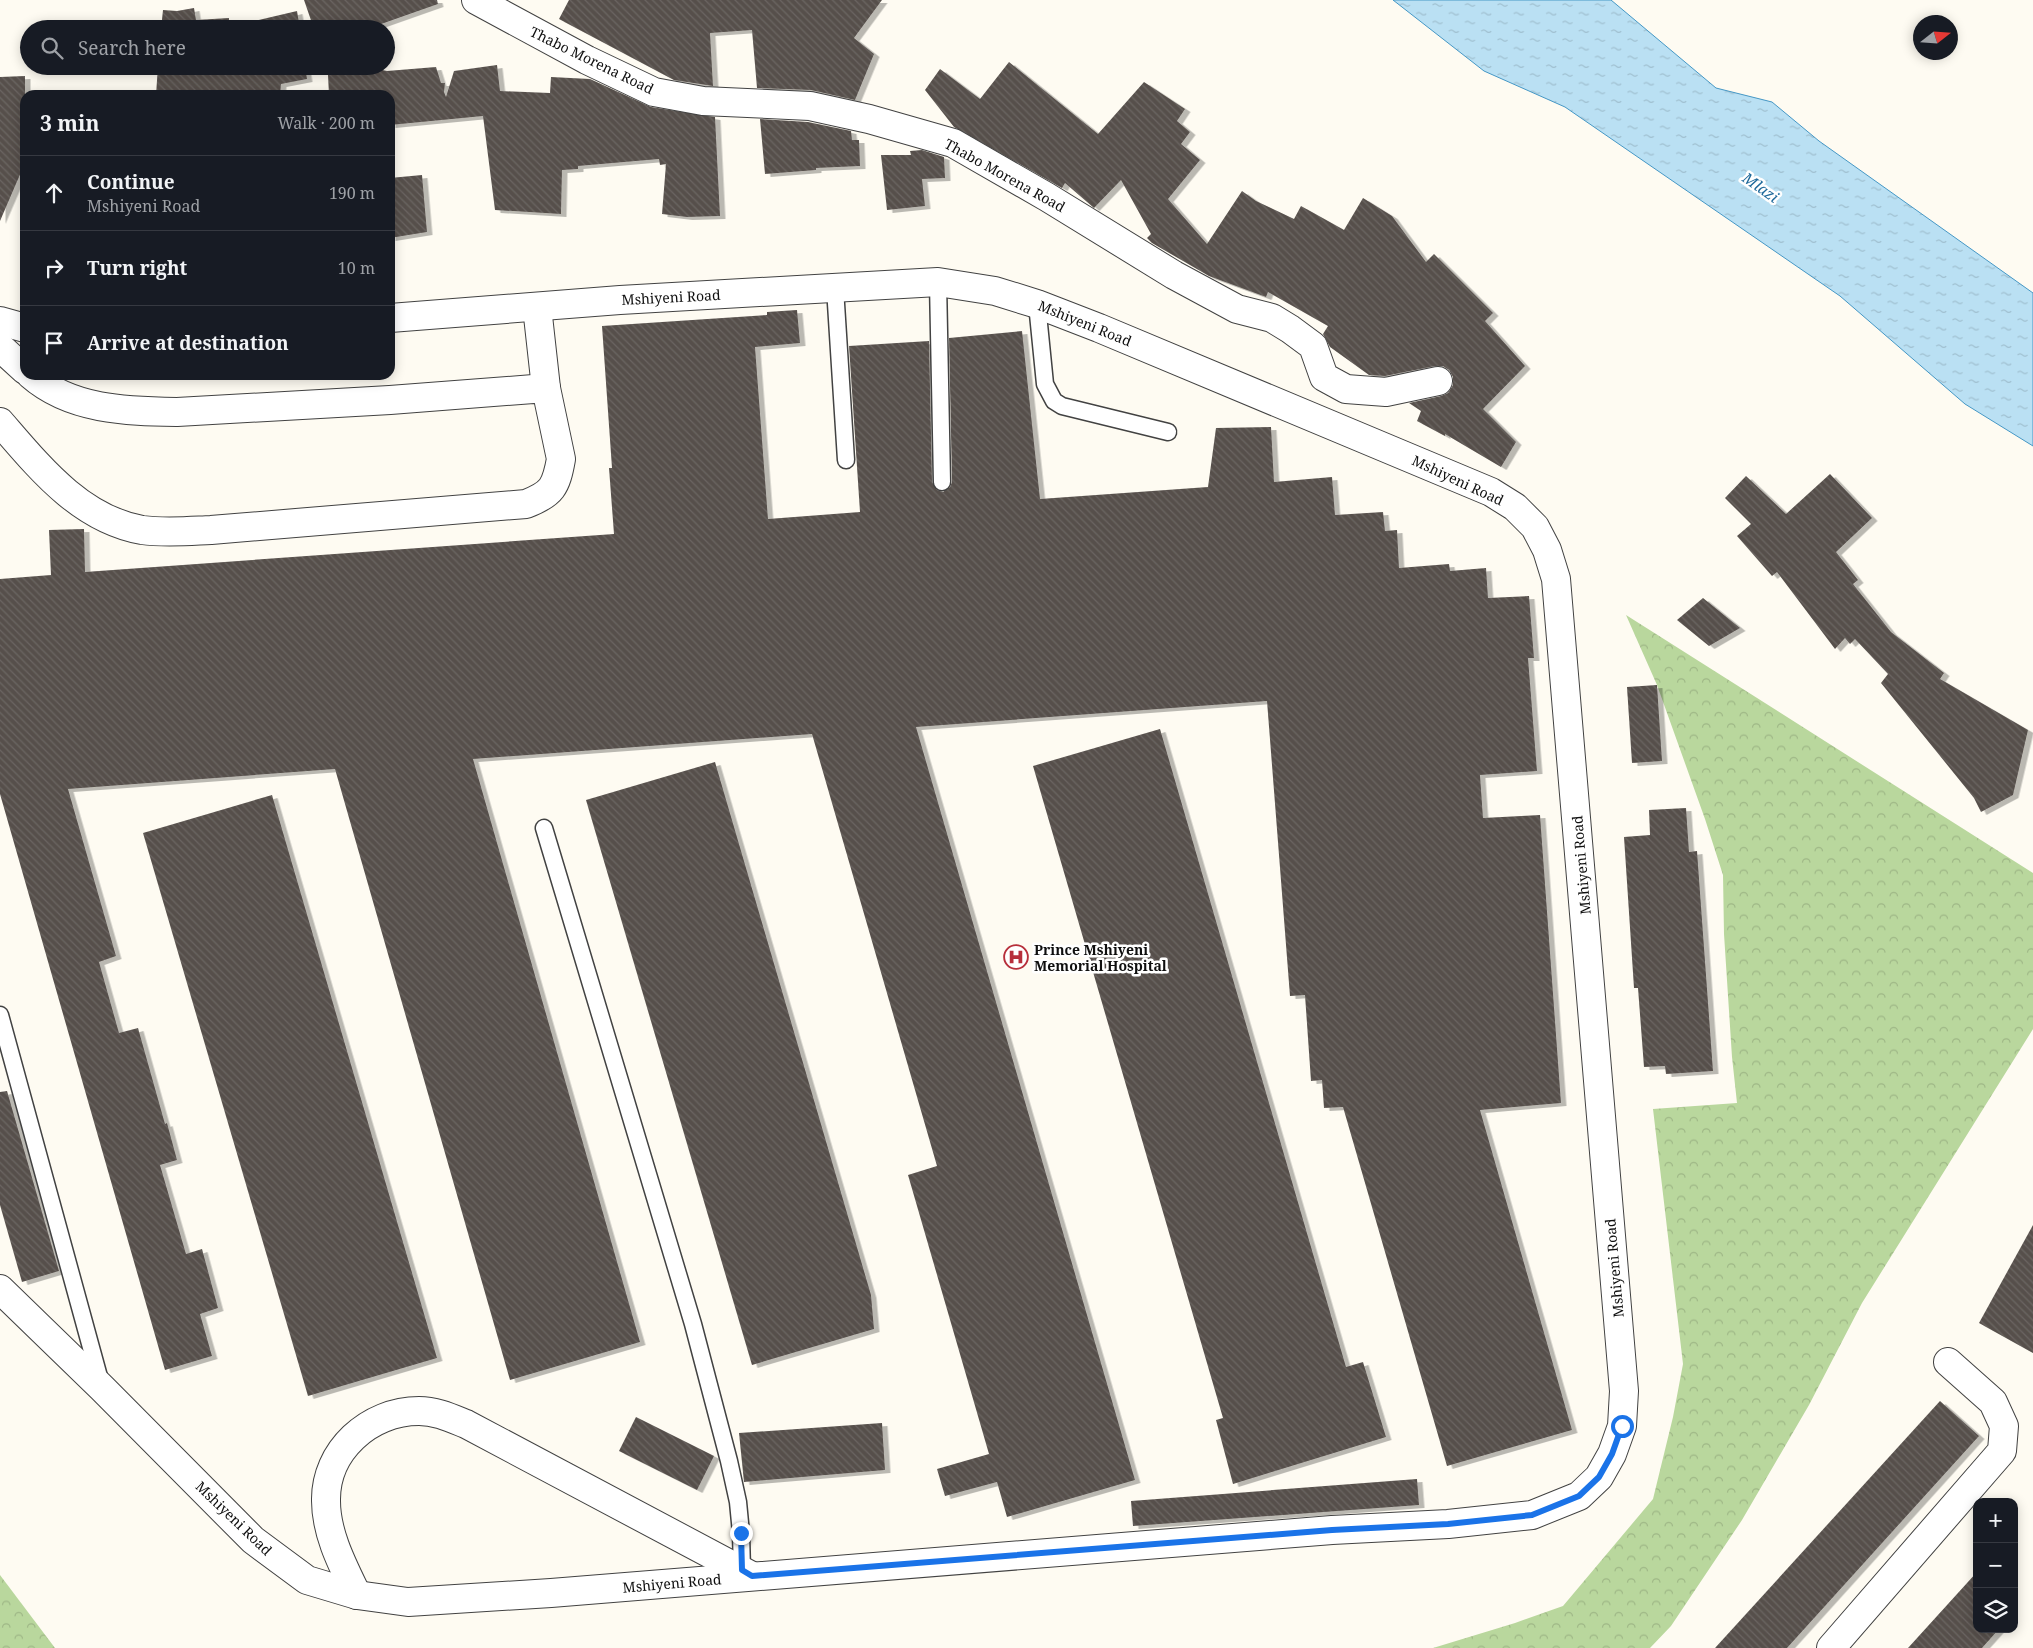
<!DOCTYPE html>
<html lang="en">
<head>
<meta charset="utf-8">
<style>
  :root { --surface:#171b24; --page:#20242c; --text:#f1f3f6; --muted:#9ea1a6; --line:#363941 }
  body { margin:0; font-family:"Noto Serif",serif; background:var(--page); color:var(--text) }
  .controls { position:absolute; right:15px; bottom:15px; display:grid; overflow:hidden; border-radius:10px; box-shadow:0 2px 12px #0003 }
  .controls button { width:45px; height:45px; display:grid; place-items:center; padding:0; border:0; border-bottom:1px solid var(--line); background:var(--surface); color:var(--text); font:25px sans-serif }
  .compass { position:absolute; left:1913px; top:15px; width:45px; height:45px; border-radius:50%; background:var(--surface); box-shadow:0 2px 12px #0003; rotate:73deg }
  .stop { position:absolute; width:15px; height:15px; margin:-11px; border:4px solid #1a73e8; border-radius:50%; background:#fff }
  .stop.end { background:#1a73e8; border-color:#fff; box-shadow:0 1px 5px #0008 }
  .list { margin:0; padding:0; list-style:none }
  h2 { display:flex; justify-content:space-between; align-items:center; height:65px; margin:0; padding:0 20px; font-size:21px }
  h2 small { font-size:16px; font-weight:400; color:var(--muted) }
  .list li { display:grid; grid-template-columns:32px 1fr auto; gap:15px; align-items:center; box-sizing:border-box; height:75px; padding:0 20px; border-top:1px solid var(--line) }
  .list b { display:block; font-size:19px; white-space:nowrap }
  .list p { margin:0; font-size:16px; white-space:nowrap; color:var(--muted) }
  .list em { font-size:16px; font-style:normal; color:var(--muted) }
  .icon { flex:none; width:28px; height:28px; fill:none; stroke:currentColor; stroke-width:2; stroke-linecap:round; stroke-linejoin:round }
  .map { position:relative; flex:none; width:2033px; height:1648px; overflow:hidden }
  .search { position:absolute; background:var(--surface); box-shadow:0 2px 12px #0003; left:20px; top:20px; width:375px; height:55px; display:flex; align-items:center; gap:12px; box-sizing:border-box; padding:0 18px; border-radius:28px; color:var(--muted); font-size:19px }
  .panel { position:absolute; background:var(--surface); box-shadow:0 2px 12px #0003; left:20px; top:90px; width:375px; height:290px; border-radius:15px }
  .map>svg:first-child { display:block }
  .forest { fill:url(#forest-crowns) }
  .water { fill:url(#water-ripples); stroke:#4597c5 }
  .building { fill:url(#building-back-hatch); filter:url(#shadow) }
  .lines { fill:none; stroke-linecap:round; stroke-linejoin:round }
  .service-casing { stroke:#424242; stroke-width:19 }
  .minor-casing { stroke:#424242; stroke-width:30 }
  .service { stroke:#fff; stroke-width:16 }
  .minor { stroke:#fff; stroke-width:28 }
  .route { stroke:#1a73e8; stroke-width:6 }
  .labels { text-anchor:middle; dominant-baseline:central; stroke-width:5; stroke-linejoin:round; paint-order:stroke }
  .street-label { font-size:14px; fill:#0f0f0f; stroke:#fff }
  .poi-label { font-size:14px; font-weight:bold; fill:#0f0f0f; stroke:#fff; text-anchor:start }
  .water-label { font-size:15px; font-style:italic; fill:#1f699a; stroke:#fff }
</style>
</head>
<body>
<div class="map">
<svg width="2033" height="1648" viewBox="0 0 2033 1648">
  <defs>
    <pattern id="forest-crowns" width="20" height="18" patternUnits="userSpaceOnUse" patternTransform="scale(1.25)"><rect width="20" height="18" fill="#b9d79d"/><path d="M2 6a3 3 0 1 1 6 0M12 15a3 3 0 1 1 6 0" fill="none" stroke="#9eb786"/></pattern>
    <pattern id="water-ripples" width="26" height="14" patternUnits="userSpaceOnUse" patternTransform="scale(1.25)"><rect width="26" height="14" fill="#bae0f3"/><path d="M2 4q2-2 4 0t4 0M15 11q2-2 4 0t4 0" fill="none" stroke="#9fbfcf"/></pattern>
    <pattern id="building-back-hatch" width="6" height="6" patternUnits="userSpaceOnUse" patternTransform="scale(1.25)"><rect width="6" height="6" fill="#57504c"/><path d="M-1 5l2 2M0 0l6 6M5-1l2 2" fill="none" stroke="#6a6561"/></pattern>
    <filter id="shadow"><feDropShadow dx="5.5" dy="3" stdDeviation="0" flood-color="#0004"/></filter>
  </defs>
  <rect width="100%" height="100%" fill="#fefbf2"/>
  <g class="forest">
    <path d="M1626,615L2033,873V1029L1862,1303L1809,1405L1742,1520L1671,1626L1650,1648H1433L1515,1623L1563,1606L1653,1499L1673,1417L1683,1364L1653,1109L1737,1103L1732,1057L1724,934L1723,875L1705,819L1657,685Z"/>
    <path d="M0,1575L55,1648H0Z"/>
  </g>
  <path class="water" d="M1393,0H1611L1716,88L1772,102L1819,141L2033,293V446L1965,404L1840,296L1565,107L1484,71Z"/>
  <g class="building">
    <path d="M304,0H437L438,4L367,29H314Z"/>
    <path d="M569,0H882L854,38L874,54L855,100L811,90L757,88L752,30L710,33L713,86L674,80L559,19Z"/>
    <path d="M194,8L196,20L229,18V27L297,11L300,29H161L163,10L177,11Z"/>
    <path d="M1009,62L1098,134L1144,82L1185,109L1177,121L1190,132L1181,144L1200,160L1168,199L1207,244L1242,191L1256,201L1294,219L1301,206L1344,230L1363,198L1392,216L1426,262L1434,254L1493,313L1485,321L1525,366L1483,409L1516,442L1501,467L1445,434V436L1417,421L1421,411L1409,403L1441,396L1448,393L1453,385V377L1449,370L1443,366H1435L1385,376L1369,375L1330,347L1323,334L1328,326L1268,292L1266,297L1209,276L1152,243L1147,238L1151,234L1121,180L1094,208L1065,183L1062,188L954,127L925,90L940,69L980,99Z"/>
    <path d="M497,65L500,91L550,93L551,77L590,79L651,107L715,117L720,216L687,217L662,214L666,164L660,165L659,159L578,166V169L562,170L561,214L495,210L483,116L390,125V95H329L328,75L367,72L368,67L387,71L436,67L441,83H445L444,92L446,97L454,71Z"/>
    <path d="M158,66H305L307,79L281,84L280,95H156Z"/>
    <path d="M25,76V163L0,221V77Z"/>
    <path d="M760,119L808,122L851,131L852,140H859L860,166L816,168V170L765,174Z"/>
    <path d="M922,150L944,157L945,178L922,179L925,206L887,210L881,155H911L910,151Z"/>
    <path d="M422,175L427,232L390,238V178Z"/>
    <path d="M797,310L800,343L755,347L768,519L860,512L849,346L929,341L932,482L937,490L943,492L950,487L952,482L949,338L1022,331L1040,499L1208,487L1216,428L1271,427L1274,482L1332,477L1335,515L1383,512L1385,531L1397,530L1399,568L1449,564L1450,571L1486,568L1488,598L1529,596L1534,658H1528L1537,771L1480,775L1483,818L1540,815L1561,1103L1480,1110L1572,1430L1447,1466L1343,1107L1324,1108L1322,1080L1311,1081L1305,995L1290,996L1267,701L916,727L1135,1480L1007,1517L997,1482L945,1496L937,1469L989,1454L908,1175L937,1166L812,734L473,759L640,1342L510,1380L335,769L68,789L116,956L99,962L119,1033L138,1028L165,1124L167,1123L177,1160L160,1165L186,1254L202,1249L218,1308L200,1314L212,1356L165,1370L0,794V579L51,575L49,530L84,529L85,572L614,534L609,468H612L602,326L767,315V312Z"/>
    <path d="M1830,474L1872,518L1836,552L1858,580L1853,584L1891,632L1944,673L1940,679L2028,730L2013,795L1981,812L1974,798L1881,683L1888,674L1855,639L1850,644L1845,638L1835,649L1777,572L1772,576L1737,536L1751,524L1725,498L1746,476L1786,514Z"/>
    <path d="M1703,598L1740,628L1709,646L1677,620Z"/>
    <path d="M1657,685L1662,761L1632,763L1627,687Z"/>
    <path d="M1160,729L1346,1367L1363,1362L1386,1437L1233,1484L1216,1420L1223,1418L1033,766Z"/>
    <path d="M715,762L871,1295L874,1329L752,1365L586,800Z"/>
    <path d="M272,795L437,1358L308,1396L143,833Z"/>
    <path d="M1686,808L1689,852L1697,851L1713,1071L1666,1074L1665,1066L1644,1067L1638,988H1634L1624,837L1650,835L1649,810Z"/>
    <path d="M7,1091L59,1271L22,1282L0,1205V1092Z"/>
    <path d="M2033,1225V1353L1979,1323Z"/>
    <path d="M1940,1401L1979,1436L1787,1648H1715Z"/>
    <path d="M636,1417L714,1456L697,1490L619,1451Z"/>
    <path d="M882,1423L885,1470L744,1482L739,1433Z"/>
    <path d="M1417,1479L1419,1505L1133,1526L1131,1501Z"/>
    <path d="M1977,1572V1629H1999L1982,1648H1908Z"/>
  </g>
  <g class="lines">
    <g class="service-casing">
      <g id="service">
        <path d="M938,282L942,482"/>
        <path d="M835,288L846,460"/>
        <path d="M1037,304L1045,384L1054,401L1062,406L1168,432"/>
        <path d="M544,828L693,1324L729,1461L738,1502L741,1533L742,1571"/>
        <path d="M0,1015L101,1384"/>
      </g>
    </g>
    <g class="minor-casing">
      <g id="minor">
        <path d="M476,0L587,60L654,92L703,101L810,106L869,119L953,143L1047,197L1174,275L1237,309L1272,318L1290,329L1313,346L1324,377L1346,389L1386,392L1438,381"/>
        <path d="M537,307L546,388"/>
        <path d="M0,321L25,328"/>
        <path d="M0,347L25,370"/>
        <path d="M0,422C39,467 80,519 142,530C165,533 188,531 211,530L526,504C552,494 556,487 561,459L546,388L390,400L177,412C126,411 71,410 31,375"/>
        <path d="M0,1289L102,1388L253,1540L307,1580L357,1595L408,1602L551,1593L1332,1530L1448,1524L1532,1515L1579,1496L1599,1477L1612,1454L1622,1426L1624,1391L1556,579L1547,550L1535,527L1515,507L1491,492L1099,328L1037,304L995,291L938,282L620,300L390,318"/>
        <path d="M357,1595C343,1566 326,1534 326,1501C325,1451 369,1411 419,1411C436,1411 451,1418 466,1424L752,1576"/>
        <path d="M1831,1648L2002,1451L2004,1426L1993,1402L1948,1362"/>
      </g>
    </g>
    <use href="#service" class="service"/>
    <use href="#minor" class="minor"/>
  </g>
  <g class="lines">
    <path class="route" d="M741,1533L742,1570L752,1576L1332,1530L1448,1524L1532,1515L1579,1496L1599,1477L1612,1454L1622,1426"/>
  </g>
  <defs>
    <g id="hospital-ring" transform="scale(1.25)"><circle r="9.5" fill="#fff" stroke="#b72f3b" stroke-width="1.5"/><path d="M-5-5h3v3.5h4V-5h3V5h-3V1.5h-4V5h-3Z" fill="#b72f3b"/></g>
  </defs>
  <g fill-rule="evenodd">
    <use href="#hospital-ring" x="1016" y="957"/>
  </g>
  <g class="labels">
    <g class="street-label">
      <text transform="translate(592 60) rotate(26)">Thabo Morena Road</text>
      <text transform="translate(1005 175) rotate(29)">Thabo Morena Road</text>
      <text transform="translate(671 297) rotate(-3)">Mshiyeni Road</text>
      <text transform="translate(1085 323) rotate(22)">Mshiyeni Road</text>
      <text transform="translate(1458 480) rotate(25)">Mshiyeni Road</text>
      <text transform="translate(1581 865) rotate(-95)">Mshiyeni Road</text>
      <text transform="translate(1614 1268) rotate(-95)">Mshiyeni Road</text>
      <text transform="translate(234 1518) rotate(44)">Mshiyeni Road</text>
      <text transform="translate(672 1583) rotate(-5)">Mshiyeni Road</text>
    </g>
    <g class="poi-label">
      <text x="1034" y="949">Prince Mshiyeni<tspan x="1034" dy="16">Memorial Hospital</tspan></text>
    </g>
    <g class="water-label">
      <text transform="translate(1761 187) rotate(35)">Mlazi</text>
    </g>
  </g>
</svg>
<div class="controls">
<button>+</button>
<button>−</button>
<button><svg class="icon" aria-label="layers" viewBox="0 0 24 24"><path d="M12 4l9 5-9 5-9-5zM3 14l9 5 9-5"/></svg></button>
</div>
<svg class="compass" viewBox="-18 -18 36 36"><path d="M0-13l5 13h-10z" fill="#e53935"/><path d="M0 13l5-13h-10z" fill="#9ea1a6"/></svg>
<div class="stop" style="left:1622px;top:1426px"></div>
<div class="stop end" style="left:741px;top:1533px"></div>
<div class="search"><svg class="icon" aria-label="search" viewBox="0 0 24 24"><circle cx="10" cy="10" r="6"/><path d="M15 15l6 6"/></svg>Search here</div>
<section class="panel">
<h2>3 min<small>Walk · 200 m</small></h2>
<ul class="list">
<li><svg class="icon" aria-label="ahead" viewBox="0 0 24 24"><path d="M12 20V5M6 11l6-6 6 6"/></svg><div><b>Continue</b><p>Mshiyeni Road</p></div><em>190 m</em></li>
<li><svg class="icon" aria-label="right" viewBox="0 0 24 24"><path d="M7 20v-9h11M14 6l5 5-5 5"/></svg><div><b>Turn right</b></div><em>10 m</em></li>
<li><svg class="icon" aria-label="arrive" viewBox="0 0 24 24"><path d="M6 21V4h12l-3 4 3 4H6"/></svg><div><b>Arrive at destination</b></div></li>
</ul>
</section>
</div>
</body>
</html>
